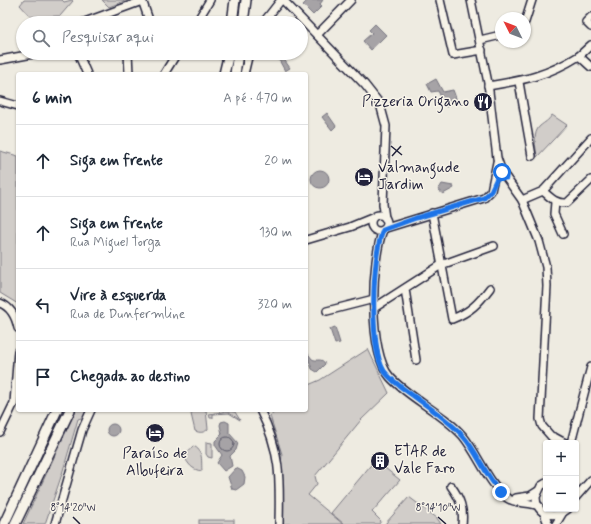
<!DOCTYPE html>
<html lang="pt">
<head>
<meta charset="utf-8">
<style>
  :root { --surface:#fff; --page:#f6f6f7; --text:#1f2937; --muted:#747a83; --line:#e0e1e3 }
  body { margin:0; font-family:Mynerve,sans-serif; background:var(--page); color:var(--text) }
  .controls { position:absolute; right:12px; bottom:12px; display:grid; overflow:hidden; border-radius:4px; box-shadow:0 1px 3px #0004 }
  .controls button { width:36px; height:36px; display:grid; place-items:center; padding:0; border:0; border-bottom:1px solid var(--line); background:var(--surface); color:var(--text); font:20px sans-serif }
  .compass { position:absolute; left:495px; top:12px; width:36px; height:36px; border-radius:50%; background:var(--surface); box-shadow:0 1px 3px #0004; rotate:312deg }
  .stop { position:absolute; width:12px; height:12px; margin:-9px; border:3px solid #1a73e8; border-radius:50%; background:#fff }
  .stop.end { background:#1a73e8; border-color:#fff; box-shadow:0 1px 4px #0008 }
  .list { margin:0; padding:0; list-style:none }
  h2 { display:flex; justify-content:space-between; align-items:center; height:52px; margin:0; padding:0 16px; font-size:17px }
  h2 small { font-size:13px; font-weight:400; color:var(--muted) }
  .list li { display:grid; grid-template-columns:26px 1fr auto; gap:12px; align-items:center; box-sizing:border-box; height:72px; padding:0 16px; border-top:1px solid var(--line) }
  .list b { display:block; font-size:15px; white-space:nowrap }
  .list p { margin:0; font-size:13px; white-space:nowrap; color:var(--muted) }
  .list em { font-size:13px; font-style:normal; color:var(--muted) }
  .icon { flex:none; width:22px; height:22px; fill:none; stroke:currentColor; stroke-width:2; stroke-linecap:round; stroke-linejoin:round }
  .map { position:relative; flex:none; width:591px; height:524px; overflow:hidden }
  .search { position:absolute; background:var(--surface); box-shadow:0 1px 3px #0004; left:16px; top:16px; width:292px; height:44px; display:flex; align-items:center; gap:10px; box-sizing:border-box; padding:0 14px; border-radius:22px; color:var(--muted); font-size:15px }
  .panel { position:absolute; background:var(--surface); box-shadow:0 1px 3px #0004; left:16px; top:72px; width:292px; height:340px; border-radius:4px }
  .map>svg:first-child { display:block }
  .green { fill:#d1cdc9; stroke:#7a7882 }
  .water { fill:#a6a3a6; stroke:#716f7b }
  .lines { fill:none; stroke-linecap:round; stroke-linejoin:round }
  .shore { stroke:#575666; stroke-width:1 }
  .minor-casing { stroke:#22223b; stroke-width:10 }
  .major-casing { stroke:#22223b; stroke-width:12 }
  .minor { stroke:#f7f3e8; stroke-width:7 }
  .major { stroke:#f7f3e8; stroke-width:9 }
  .route { stroke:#1a73e8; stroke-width:5 }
  .ticks { fill:none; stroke:#22223b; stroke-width:1.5 }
  .labels { text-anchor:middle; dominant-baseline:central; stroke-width:3; stroke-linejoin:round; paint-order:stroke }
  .poi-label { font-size:15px; fill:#22223b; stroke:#f7f3e8; text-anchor:start }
  .ticks-label { font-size:10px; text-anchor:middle; fill:#22223b; stroke:#f7f3e8; stroke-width:3; stroke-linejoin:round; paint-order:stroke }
</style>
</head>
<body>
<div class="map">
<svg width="591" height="524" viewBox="0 0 591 524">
  <rect width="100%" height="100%" fill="#eeebe1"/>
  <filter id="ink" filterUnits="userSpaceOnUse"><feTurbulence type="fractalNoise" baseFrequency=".025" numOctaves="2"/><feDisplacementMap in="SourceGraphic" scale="8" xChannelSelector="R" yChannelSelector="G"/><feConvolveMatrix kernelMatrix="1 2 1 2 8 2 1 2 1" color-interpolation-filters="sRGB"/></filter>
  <g filter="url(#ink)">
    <g class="green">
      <path d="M24,0H62L64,2L72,0L73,1L60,16L31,17L20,5Z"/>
      <path d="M102,0H127L109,7Z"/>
      <path d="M552,115L567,125L537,157C536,147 532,133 540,126C545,122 548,121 552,115Z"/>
      <path d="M0,151L18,156V304L0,293Z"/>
      <path d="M368,349L389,393L361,420L315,476L317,484L308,495L343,524H283L280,478L282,454L270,416L275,410H306V386L320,380Z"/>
      <path d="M76,410H87L84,417L78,419L62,474L45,524H23Z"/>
      <path d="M194,410H206L208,429C204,433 200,433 195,431L191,414Z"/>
      <path d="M228,411L235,412L240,420L229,413L213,414V418H210L209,414Z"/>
      <path d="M206,442L212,443V458L208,457L206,454Z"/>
      <path d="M193,446C204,450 201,462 202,471C192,470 188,464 184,456Z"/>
      <path d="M375,460L400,480L372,512L381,521L379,524H344L331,513Z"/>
      <path d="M409,497L437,518L441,524H385Z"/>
      <rect x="199" y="520" width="35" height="4"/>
    </g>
    <g class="water">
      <path d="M308,0H323L320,4L322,6L313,15L303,5Z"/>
      <path d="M375,24L386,35L371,50L363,41L372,33L369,30Z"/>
      <path d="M283,58L290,68L285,71L279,60Z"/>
      <path d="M436,79L443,92L453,90L457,101L446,107L438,91L431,92L427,84Z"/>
      <path d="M327,113L336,126L332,130L322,117Z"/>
      <circle cx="320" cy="179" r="9"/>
      <path d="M442,184L453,186L454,188L443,194L438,190Z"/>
      <path d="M335,327L340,343L335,344L330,329Z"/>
      <path d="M306,351L312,359C317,362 322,357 325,364L317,372L312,369Z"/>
      <path d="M225,421L229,423V433L238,443L236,450L230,456L232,466L224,471L217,463L222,455L215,445V441L222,434L220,425L221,422Z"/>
      <circle cx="113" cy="430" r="6"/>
      <path d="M236,468L242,471L245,477L244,484L236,490L232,489L228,477Z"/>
    </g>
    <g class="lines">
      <circle class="shore" cx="227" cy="444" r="7"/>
      <g class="minor-casing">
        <g id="minor">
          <path d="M142,0L150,23"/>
          <path d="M283,0L365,85L380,104L386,126L383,204L385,218"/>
          <path d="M440,0L453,55L482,50"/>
          <path d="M471,0L488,83L497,158L502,172L522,200L539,241L546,267L547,286L540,419L542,426L557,443"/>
          <path d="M591,17L586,22L591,27"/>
          <path d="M525,22L532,0"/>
          <path d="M82,23L142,1"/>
          <path d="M196,23L210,0"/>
          <path d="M263,23L281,0"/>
          <path d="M317,35L351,0"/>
          <path d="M480,40L501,35"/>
          <path d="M78,53L87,74"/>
          <path d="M128,53L129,74"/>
          <path d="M579,56L591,45"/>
          <path d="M0,60L38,53"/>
          <path d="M164,74L177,53"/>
          <path d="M244,74L249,53"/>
          <path d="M519,82L532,156"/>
          <path d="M488,86C525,80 547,76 579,56L591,67"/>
          <path d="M0,101L18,106"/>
          <path d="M543,191C551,198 556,204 567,203L591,180"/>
          <path d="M522,200L543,191L591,138"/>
          <path d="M555,202L554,214L563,234"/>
          <path d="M432,213L452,319C470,312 478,304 490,288"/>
          <circle cx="379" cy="223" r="8"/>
          <path d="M386,228L484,198L491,191L497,162"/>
          <path d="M383,230C371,260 368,353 390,377C410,399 442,412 463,436C478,454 489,485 507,498C515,504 529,502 539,506"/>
          <path d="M306,240L350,227L372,218"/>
          <path d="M405,289L416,360"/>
          <path d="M0,303C11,307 16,318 18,328"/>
          <path d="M374,308L441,265L494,246"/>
          <path d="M327,311L374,299"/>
          <path d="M260,410C281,452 280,478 279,524"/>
          <path d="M0,432L14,403L18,351"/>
          <path d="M554,437L565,443"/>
          <path d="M571,443L591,367"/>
          <path d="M546,483L541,486L536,497C536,516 555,519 568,509"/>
          <path d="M451,486C460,498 464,509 462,524"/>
          <path d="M576,497L591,480"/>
          <path d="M516,498L530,496L538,491"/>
          <path d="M544,513L548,524"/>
          <path d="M55,524L82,430L91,410"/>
          <path d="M556,524L562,514"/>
        </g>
      </g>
      <g class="major-casing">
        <g id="major">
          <path d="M232,23L235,0"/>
          <path d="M243,23L246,0"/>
          <path d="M224,74L229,53"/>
          <path d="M235,74L238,53"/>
          <path d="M4,524L57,410"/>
          <path d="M15,524L70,410"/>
        </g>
      </g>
      <use href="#minor" class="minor"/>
      <use href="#major" class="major"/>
    </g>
  </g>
  <g class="lines" filter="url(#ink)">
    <path class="route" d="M501,492C485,476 478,452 462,435C449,421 434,411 419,400C407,391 393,383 384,371C369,349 372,255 383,230L416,218L484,198L491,191L497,178H506L502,172"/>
  </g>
  <path class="ticks" d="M391,146L402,155M392,156L401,146M73,517L80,524M438,517L446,524"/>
  <defs>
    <g id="restaurant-disc" transform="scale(1)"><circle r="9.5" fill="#22223b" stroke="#f7f3e8"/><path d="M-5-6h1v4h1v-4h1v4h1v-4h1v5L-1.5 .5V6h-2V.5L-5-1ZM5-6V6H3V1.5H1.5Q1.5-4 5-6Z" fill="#fff"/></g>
    <g id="hotel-disc" transform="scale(1)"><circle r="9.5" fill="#22223b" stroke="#f7f3e8"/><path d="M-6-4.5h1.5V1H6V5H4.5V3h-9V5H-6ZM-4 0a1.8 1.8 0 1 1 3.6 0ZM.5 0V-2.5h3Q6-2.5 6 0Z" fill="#fff"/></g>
    <g id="building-disc" transform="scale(1)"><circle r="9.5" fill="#22223b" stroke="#f7f3e8"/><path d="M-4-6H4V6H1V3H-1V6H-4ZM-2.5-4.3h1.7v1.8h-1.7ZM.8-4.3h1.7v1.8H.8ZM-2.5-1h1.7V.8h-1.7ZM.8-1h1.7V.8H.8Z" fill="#fff"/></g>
  </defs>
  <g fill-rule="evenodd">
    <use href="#restaurant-disc" x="483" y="102"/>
    <use href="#hotel-disc" x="364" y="177"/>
    <use href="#hotel-disc" x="155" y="433"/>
    <use href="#building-disc" x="380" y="461"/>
  </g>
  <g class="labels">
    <g class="poi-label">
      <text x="469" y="102" text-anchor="end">Pizzeria Origano</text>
      <text x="378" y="168">Valmangude<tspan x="378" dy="17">Jardim</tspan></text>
      <text x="394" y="452">ETAR de<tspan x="394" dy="17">Vale Faro</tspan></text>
      <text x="155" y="454" text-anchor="middle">Paraíso de<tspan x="155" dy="17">Albufeira</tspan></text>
    </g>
  </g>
  <g class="ticks-label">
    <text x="73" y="511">8°14'20"W</text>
    <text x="438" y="511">8°14'10"W</text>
  </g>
</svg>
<div class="controls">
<button>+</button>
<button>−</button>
</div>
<svg class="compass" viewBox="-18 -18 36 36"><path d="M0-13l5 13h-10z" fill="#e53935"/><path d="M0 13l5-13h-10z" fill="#747a83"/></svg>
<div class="stop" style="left:502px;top:172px"></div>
<div class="stop end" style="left:501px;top:492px"></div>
<div class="search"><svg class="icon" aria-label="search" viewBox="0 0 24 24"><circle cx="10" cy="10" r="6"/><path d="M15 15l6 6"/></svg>Pesquisar aqui</div>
<section class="panel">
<h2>6 min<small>A pé · 470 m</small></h2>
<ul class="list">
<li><svg class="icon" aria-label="ahead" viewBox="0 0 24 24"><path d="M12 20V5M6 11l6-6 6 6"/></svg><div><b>Siga em frente</b></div><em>20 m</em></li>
<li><svg class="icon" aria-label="ahead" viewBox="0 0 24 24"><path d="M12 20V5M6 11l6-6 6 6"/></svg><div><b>Siga em frente</b><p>Rua Miguel Torga</p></div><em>130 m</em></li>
<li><svg class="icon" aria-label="left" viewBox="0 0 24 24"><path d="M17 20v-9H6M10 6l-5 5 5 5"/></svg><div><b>Vire à esquerda</b><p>Rua de Dunfermline</p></div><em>320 m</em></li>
<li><svg class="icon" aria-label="arrive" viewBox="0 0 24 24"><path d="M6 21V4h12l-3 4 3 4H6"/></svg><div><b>Chegada ao destino</b></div></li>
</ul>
</section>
</div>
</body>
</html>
